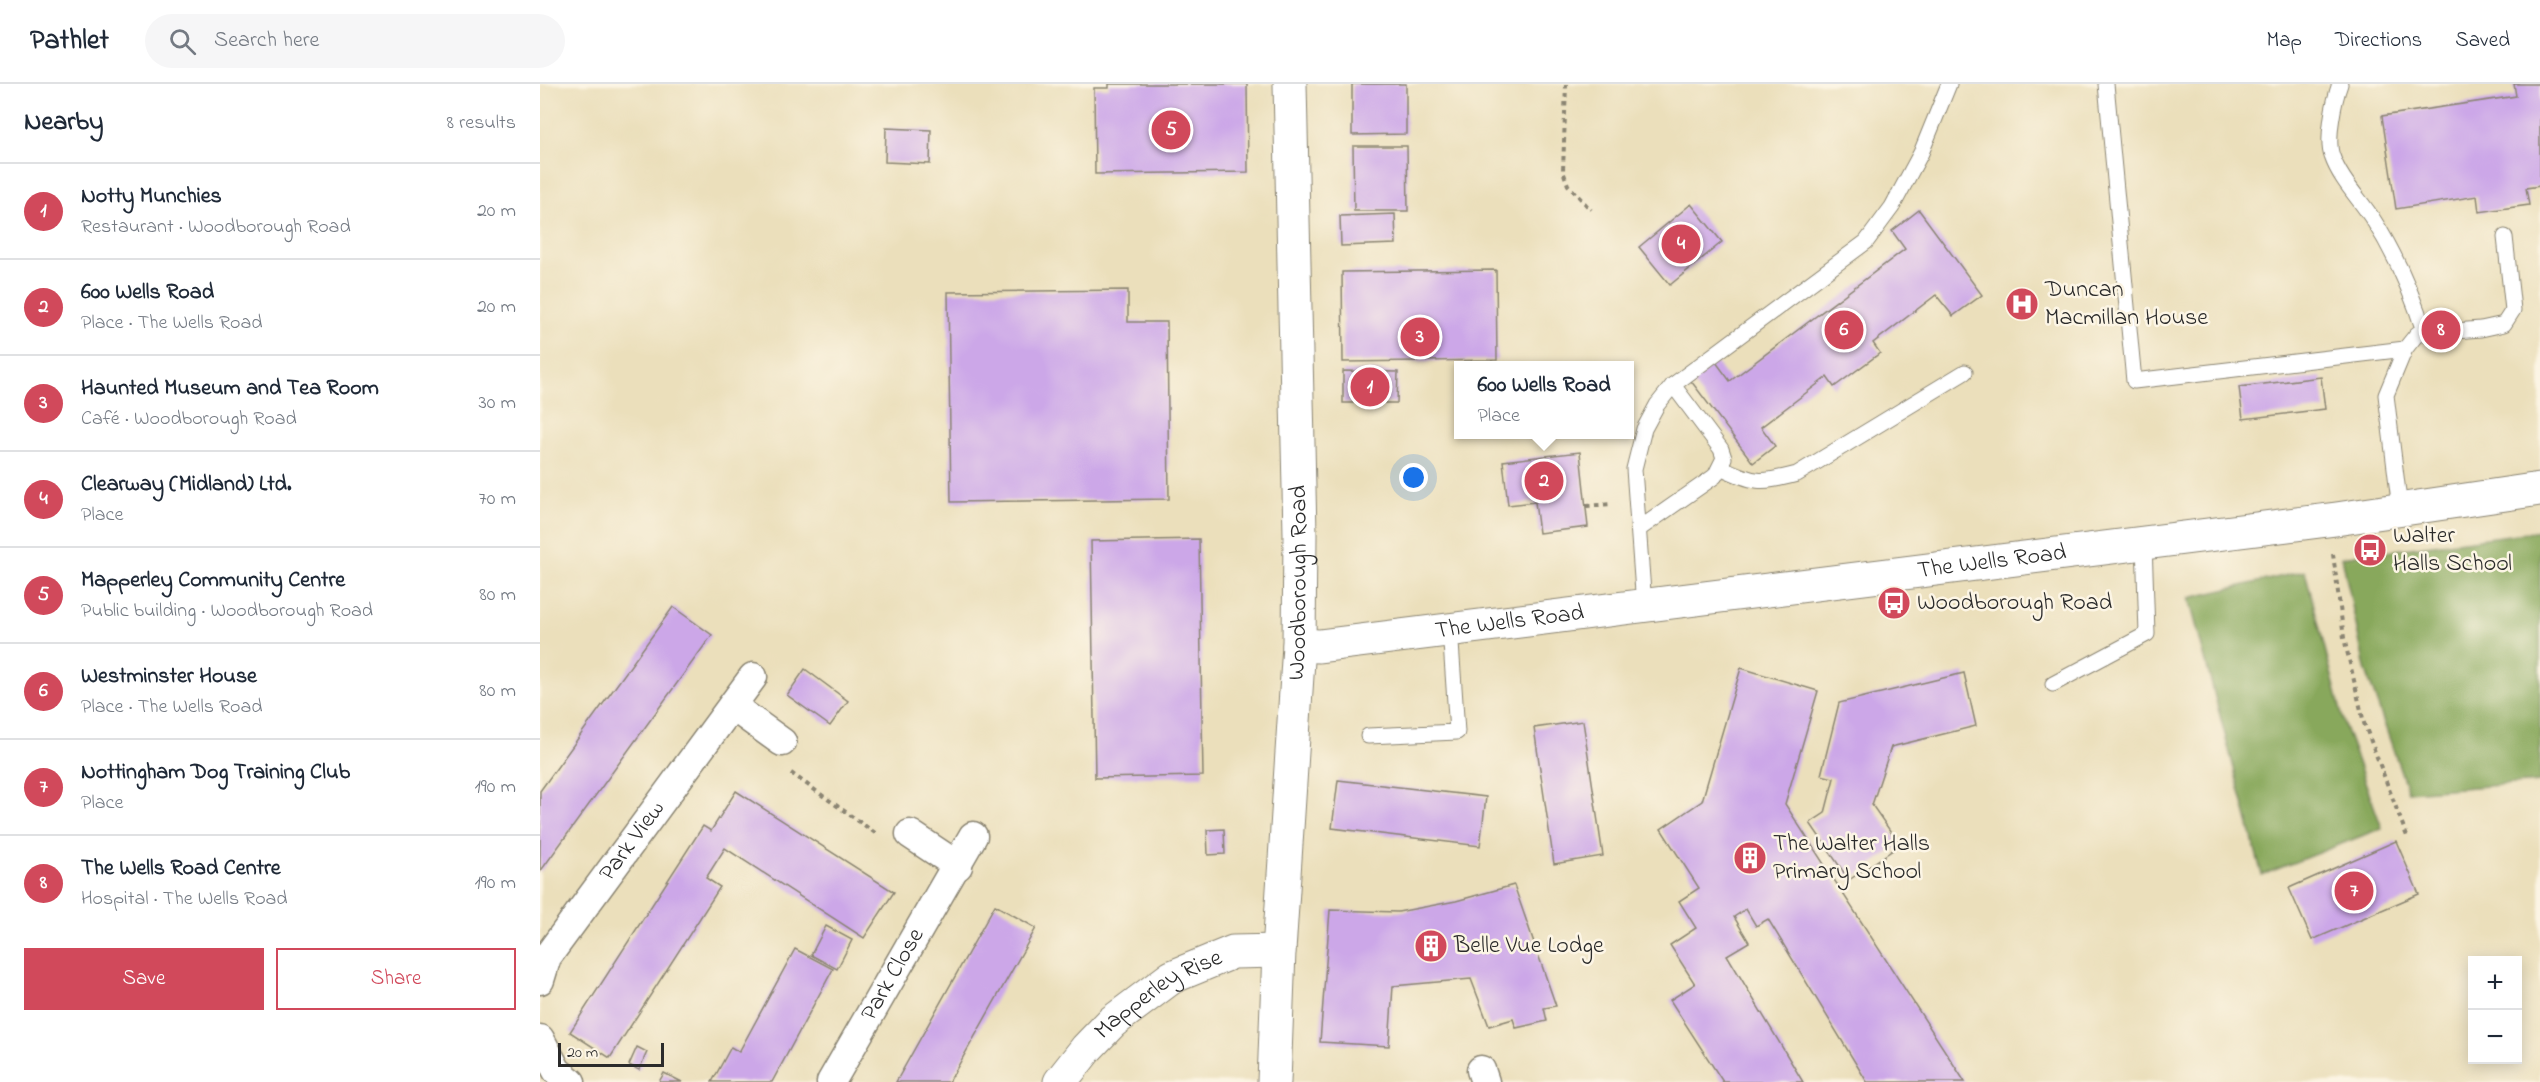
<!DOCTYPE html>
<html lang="en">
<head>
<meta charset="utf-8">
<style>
  :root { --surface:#fff; --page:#f6f6f7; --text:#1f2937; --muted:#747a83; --line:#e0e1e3; --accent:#d1495b }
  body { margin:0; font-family:"Indie Flower",sans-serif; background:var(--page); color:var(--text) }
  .controls { position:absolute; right:18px; bottom:18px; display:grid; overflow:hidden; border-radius:0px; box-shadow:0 3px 15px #0003 }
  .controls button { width:54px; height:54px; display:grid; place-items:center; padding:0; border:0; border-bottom:2px solid var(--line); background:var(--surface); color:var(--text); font:30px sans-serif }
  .scale { position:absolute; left:18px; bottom:15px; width:106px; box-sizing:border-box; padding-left:6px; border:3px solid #2b2b2b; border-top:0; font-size:16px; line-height:21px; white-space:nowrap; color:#2b2b2b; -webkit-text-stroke:4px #fcf5e5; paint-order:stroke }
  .you { position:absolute; left:874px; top:394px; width:21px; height:21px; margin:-15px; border:4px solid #fff; border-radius:50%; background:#1a73e8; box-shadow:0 0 0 9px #1a73e833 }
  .badge { display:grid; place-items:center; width:39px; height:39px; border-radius:50%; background:var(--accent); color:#fff; font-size:20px; font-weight:700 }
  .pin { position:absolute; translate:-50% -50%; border:3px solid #fff; box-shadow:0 2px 6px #0006 }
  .popup { position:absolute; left:914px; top:277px; width:180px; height:78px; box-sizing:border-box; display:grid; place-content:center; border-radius:0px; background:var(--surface); filter:drop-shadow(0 2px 4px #0005); font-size:20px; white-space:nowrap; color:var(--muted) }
  .popup b { font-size:22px; color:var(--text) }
  .popup::after { content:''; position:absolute; left:50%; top:100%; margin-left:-12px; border:12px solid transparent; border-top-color:var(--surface) }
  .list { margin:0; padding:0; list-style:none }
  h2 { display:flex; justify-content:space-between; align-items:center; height:78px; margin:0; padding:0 24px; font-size:26px }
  h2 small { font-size:20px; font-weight:400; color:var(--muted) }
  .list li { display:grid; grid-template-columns:39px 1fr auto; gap:18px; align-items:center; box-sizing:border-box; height:96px; padding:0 24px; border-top:2px solid var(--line) }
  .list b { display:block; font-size:22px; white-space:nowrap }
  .list p { margin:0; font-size:20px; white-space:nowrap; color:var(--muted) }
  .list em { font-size:20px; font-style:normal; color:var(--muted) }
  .actions { display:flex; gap:12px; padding:18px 24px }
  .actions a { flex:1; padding:14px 0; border:2px solid var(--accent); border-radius:0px; text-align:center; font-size:21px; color:var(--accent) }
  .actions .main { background:var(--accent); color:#fff }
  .icon { flex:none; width:33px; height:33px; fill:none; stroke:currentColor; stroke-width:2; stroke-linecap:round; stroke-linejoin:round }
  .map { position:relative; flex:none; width:2000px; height:998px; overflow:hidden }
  header { display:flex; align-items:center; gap:36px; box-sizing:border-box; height:84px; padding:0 30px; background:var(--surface); border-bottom:2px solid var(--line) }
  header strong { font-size:28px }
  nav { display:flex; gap:33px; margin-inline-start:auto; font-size:21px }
  .search { width:420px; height:54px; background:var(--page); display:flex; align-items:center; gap:15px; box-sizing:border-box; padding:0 21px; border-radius:33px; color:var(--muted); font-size:22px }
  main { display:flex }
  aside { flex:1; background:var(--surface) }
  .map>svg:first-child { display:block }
  .forest { fill:#88a85c; stroke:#5a6a44; stroke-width:1.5 }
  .building { fill:#cca7e8 }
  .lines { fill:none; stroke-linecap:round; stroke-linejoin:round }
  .service-casing { stroke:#8b8573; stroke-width:17 }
  .minor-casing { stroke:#8b8573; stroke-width:31 }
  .tertiary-casing { stroke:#8b8573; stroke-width:35 }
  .secondary-casing { stroke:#8b8573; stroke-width:35 }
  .path { stroke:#8b8573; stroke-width:4; stroke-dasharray:4.5 4.5; stroke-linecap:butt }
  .service { stroke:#fff; stroke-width:15 }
  .minor { stroke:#fff; stroke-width:28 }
  .tertiary { stroke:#fff; stroke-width:33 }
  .secondary { stroke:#fff; stroke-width:33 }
  .labels { text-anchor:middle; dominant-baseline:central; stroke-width:5; stroke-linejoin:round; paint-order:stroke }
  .poi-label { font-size:24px; fill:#2b2b2b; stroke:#fcf5e5; text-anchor:start }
  .street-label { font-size:24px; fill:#2b2b2b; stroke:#fcf5e5 }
</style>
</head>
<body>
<header>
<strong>Pathlet</strong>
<div class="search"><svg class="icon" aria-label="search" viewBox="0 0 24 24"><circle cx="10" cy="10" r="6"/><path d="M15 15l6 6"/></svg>Search here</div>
<nav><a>Map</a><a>Directions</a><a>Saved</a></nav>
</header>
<main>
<aside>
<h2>Nearby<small>8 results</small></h2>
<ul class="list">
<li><span class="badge">1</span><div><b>Notty Munchies</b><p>Restaurant · Woodborough Road</p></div><em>20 m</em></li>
<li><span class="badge">2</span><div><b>600 Wells Road</b><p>Place · The Wells Road</p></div><em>20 m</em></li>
<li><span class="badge">3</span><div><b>Haunted Museum and Tea Room</b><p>Café · Woodborough Road</p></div><em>30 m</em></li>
<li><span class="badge">4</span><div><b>Clearway (Midland) Ltd.</b><p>Place</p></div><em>70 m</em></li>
<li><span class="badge">5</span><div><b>Mapperley Community Centre</b><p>Public building · Woodborough Road</p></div><em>80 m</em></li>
<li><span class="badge">6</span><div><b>Westminster House</b><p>Place · The Wells Road</p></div><em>80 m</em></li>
<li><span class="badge">7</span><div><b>Nottingham Dog Training Club</b><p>Place</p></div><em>190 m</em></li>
<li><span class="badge">8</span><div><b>The Wells Road Centre</b><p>Hospital · The Wells Road</p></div><em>190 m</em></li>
</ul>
<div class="actions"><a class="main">Save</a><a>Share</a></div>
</aside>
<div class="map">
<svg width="2000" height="998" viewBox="0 0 2000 998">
  <rect width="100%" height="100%" fill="#fcf5e5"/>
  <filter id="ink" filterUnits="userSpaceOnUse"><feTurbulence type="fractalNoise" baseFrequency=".0167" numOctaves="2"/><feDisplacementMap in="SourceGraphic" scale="12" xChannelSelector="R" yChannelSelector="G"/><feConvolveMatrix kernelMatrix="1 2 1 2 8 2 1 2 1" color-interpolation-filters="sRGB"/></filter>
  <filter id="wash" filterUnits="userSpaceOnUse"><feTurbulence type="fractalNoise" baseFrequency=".008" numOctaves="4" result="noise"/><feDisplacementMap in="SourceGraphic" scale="24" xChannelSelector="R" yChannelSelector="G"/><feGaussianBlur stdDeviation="1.35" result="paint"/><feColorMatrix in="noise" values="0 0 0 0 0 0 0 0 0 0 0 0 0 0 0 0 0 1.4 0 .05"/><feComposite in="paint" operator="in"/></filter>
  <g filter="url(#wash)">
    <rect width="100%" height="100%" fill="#ebdfbb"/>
    <g class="forest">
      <path d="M2000,447V698L1868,708L1825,584L1802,473Z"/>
      <path d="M1765,487L1805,643L1842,744L1722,791L1649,514Z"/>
    </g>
    <g id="blocks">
      <g class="building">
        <path d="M569,0H707L708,88L555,90L554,4H569Z"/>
        <path d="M812,0H866V50L812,51Z"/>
        <path d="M1974,0H2000V102L1986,104L1989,121L1939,128L1937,112L1856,125L1842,32L1976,12Z"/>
        <path d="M346,44L391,46L390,80L345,78Z"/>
        <path d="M813,62H867L868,127H814Z"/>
        <path d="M1151,120L1182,158L1130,201L1099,163Z"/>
        <path d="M1379,126L1442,211L1413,232L1396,211L1333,259L1340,269L1294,303L1287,293L1221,343L1235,362L1213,379L1151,297L1176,278L1190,297L1365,165L1352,147Z"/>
        <path d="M855,130L856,160L801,162L800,132Z"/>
        <path d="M956,186L957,276L803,278L802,188Z"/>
        <path d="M588,206V238H627L629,415L411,418L408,208Z"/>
        <path d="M803,287L858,288L857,319H803Z"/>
        <path d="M1781,293L1785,325L1703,335L1699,303Z"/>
        <path d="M1040,368L1048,443L999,449L995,418L968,421L963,377Z"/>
        <path d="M659,455L663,692L555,694L551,457Z"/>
        <path d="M133,523L172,551L0,788V707Z"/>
        <path d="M1201,584L1278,607L1245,720L1425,998H1327L1228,835L1216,842L1206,825L1194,833L1209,858L1187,871L1263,998H1183L1130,916L1155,900L1130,861L1156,844L1139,817L1159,804L1121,745L1162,717Z"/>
        <path d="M265,585L308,617L290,642L247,611Z"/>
        <path d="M1424,589L1436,642L1351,663L1332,721L1360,761L1309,796L1270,739L1285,729L1294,694L1281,691L1299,619Z"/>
        <path d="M1043,637L1063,772L1014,780L994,644Z"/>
        <path d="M798,696L946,713L940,762L792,744Z"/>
        <path d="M196,707L354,808L324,854L185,764L166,794L180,803L70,974L30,948L163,742L171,747Z"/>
        <path d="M684,745L685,770L668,771L667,746Z"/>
        <path d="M1856,757L1879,810L1772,856L1749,804Z"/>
        <path d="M974,801L1016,922L1004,924L1007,937L976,944L973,935L949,942L931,895L853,902L849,962L780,958L790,826L858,828L916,817Z"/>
        <path d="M455,821L496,844L409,998H356Z"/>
        <path d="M286,842L312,856L297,885L271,871Z"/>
        <path d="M255,865L293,885L232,998H172L191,963L199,968Z"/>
        <path d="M97,963L107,968L99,986L89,981Z"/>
        <path d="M124,989L142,998H119Z"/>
      </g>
    </g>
  </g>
  <g filter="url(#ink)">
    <use href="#blocks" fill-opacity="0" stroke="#8b8573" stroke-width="1.5"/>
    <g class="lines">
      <g class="service-casing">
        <g id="service">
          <path d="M1566,0L1594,297L1865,265"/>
          <path d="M1800,0C1794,16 1786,56 1792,72C1800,96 1821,116 1834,137C1857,173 1872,209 1885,250"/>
          <path d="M1180,383C1216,399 1218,400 1257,390L1425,288"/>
          <path d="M1860,425L1846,311L1865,265L1877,250L1941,245L1964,240L1973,226L1965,153"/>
          <path d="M1099,445L1175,392L1184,374L1181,365L1133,301"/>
          <path d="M1104,522L1094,385L1104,345L1117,321L1133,301L1326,158L1352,123L1381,69L1409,0"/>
          <path d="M1513,600L1607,550L1604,458"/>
          <path d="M828,652L917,648L910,544"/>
        </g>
      </g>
      <g class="minor-casing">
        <g id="minor">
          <path d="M192,622L242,658"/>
          <path d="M370,750L418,782"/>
          <path id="s1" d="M0,896L7,873L213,593"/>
          <path d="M0,955L17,987L31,998"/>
          <path d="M941,986L945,998"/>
          <path id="s2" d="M291,998L433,752"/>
        </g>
      </g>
      <g class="tertiary-casing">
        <g id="tertiary">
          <path id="s3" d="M759,561L779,562L1796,435L2000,405"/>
          <path id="s4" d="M520,998L546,965L572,938L632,893L693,868L739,867"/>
        </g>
      </g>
      <g class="secondary-casing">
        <g id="secondary">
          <path id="s5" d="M734,998L739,867L759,561L760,450L750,0"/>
        </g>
      </g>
      <g class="path">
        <path d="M1026,0L1023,87L1028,101L1051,126"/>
        <path d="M1046,422L1072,420"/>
        <path d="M1793,470L1804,554L1824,639L1868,755"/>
        <path d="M251,689L338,751"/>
      </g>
      <use href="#service" class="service"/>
      <use href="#minor" class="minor"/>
      <use href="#tertiary" class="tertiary"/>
      <use href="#secondary" class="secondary"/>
    </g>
  </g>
  <defs>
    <g id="hospital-disc" transform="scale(1.725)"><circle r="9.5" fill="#d1495b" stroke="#fcf5e5"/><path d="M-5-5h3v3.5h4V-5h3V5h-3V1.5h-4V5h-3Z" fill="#fff"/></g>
    <g id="bus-disc" transform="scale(1.725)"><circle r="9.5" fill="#d1495b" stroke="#fcf5e5"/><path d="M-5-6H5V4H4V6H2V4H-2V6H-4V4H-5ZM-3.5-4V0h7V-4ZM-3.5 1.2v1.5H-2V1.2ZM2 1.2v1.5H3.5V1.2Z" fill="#fff"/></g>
    <g id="building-disc" transform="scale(1.725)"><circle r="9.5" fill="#d1495b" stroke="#fcf5e5"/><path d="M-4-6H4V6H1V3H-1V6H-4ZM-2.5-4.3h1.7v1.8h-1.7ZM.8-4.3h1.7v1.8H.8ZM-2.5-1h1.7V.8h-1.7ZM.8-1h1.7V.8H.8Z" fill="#fff"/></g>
  </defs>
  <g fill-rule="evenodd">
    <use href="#hospital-disc" x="1482" y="220"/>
    <use href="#bus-disc" x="1830" y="466"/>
    <use href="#bus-disc" x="1354" y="519"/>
    <use href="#building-disc" x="1210" y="774"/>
    <use href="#building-disc" x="891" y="862"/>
  </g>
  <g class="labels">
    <g class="poi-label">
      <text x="1505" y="206">Duncan<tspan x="1505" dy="28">Macmillan House</tspan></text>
      <text x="1853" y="452">Walter<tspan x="1853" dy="28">Halls School</tspan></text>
      <text x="1377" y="519">Woodborough Road</text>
      <text x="1233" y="760">The Walter Halls<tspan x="1233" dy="28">Primary School</tspan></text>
      <text x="914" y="862">Belle Vue Lodge</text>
    </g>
    <g class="street-label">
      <text stroke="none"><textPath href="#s3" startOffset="698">The Wells Road</textPath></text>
      <text stroke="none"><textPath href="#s5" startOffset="500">Woodborough Road</textPath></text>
      <text stroke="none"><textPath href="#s3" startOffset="212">The Wells Road</textPath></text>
      <text stroke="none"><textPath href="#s1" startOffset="168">Park View</textPath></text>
      <text stroke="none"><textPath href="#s2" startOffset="124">Park Close</textPath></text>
      <text stroke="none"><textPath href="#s4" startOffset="134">Mapperley Rise</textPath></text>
    </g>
  </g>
</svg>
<div class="controls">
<button>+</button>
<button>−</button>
</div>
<div class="scale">20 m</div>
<div class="you"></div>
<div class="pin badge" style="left:830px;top:303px">1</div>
<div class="pin badge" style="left:1004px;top:397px">2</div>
<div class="popup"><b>600 Wells Road</b>Place</div>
<div class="pin badge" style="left:880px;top:253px">3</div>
<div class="pin badge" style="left:1141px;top:160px">4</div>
<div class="pin badge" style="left:631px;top:46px">5</div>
<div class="pin badge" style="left:1304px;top:246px">6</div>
<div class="pin badge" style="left:1814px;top:807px">7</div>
<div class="pin badge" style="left:1901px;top:246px">8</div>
</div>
</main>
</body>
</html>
